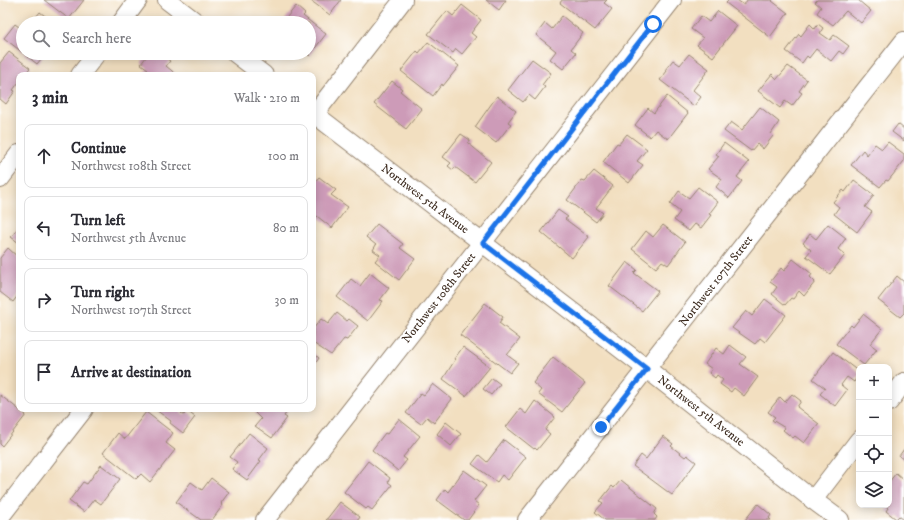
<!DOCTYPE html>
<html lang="en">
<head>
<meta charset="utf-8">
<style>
  :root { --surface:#fff; --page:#f7f7f7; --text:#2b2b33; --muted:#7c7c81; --line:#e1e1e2 }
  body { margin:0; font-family:"IM FELL DW Pica",serif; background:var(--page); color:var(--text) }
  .controls { position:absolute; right:12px; bottom:12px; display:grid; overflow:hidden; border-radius:8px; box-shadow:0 2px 10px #0003 }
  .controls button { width:36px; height:36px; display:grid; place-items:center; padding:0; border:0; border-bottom:1px solid var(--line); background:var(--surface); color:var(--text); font:20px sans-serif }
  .stop { position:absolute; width:12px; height:12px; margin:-9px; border:3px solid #1a73e8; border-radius:50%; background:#fff }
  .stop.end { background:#1a73e8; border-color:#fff; box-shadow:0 1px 4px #0008 }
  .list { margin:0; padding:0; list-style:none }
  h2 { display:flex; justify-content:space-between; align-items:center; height:52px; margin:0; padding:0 16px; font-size:17px }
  h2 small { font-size:13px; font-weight:400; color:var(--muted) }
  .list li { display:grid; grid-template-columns:26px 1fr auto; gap:12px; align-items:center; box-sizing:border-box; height:64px; margin:0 8px 8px; padding:0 8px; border:1px solid var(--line); border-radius:8px }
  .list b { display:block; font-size:15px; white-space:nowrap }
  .list p { margin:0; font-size:13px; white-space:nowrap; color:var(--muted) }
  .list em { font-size:13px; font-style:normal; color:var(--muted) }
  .icon { flex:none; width:22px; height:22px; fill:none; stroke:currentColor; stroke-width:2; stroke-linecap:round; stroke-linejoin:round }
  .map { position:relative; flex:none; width:904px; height:520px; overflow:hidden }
  .search { position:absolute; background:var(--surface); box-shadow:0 2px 10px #0003; left:16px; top:16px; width:300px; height:44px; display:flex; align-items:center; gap:10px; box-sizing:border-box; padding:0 14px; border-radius:22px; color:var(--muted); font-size:15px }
  .panel { position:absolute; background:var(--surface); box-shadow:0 2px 10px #0003; left:16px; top:72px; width:300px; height:340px; border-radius:8px }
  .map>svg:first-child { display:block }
  .building { fill:#cd9bb8 }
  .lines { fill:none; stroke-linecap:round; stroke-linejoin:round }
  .street-casing { stroke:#96846f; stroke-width:20 }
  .street { stroke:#fff; stroke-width:18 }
  .route { stroke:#1a73e8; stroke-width:5 }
  .labels { text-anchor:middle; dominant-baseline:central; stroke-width:3.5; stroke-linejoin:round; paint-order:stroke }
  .street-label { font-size:12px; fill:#3b2a1e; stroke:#fff }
</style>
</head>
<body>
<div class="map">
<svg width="904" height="520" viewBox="0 0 904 520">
  <rect width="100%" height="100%" fill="#fff"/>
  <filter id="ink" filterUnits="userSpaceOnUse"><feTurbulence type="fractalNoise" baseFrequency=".025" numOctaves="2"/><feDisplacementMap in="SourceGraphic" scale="8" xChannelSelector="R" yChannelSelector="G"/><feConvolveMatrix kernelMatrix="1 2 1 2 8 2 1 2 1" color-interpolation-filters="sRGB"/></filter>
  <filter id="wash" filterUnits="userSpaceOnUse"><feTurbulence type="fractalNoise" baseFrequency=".012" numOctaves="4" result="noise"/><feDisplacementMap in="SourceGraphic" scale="16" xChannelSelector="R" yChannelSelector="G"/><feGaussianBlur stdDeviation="0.9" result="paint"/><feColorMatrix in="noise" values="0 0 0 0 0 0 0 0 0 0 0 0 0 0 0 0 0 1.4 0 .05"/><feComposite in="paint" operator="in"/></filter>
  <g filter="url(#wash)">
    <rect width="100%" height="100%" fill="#f2dfc0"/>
    <g id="blocks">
      <g class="building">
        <path d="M44,0H84L69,19Z"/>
        <path d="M310,0H341L330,15Z"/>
        <path d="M486,0H506L499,10Z"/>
        <path d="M562,0H607L604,3L612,9L595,30L560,3Z"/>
        <path d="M729,0H737L744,5L747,0H773L772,1L788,13L770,37L726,3Z"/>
        <path d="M817,0H858L871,11L861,23L846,11L833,25L817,13L821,7L815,2Z"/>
        <path d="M462,5L481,20L471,33L476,37L462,54L456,49L453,53L428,34L447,11L453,16Z"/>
        <path d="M296,6L305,14L303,16L326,34L309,56L307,53H309V23H282Z"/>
        <path d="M718,11L737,26L713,57L697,45L703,38L691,29L701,16L709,22Z"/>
        <path d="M40,12L54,23H31Z"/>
        <path d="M562,16L583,33L571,49L576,53L563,69L550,59L556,51L536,35L545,23L552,29Z"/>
        <path d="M15,24L23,30V53H46L37,64L4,38Z"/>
        <path d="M810,24L815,29L818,24L823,28L820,33L830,40L834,35L849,46L843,54L839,51L831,61L816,49L809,58L807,56L802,63L786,51L799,34L801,36Z"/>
        <path d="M428,42L459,66L443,86L442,84L433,96L401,71L417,51L419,53Z"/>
        <path d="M9,52L30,68L24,75H19V82L13,90L15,91L6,104L0,99V63Z"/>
        <path d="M149,53H159L170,61L166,66L177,75H143L148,69L141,64Z"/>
        <path d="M689,54L709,69L693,90L701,97L694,106L660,80L667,71L665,70L673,60L680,65Z"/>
        <path d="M532,59L551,73L542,85L545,87L535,100L529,95L523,102L508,90Z"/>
        <path d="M788,66L807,80L799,91L802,93L792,106L785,101L780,108L758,91L772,74L777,79Z"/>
        <path d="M392,81L402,89L400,91L422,109L406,129L374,104Z"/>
        <path d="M497,96L516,111L508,122L511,124L496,143L475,127Z"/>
        <path d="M667,96L688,113L668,139L656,130L650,137L635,125L648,108L654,113Z"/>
        <path d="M760,107L779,122L771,134L773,136L763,149L757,144L751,151L724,131L731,122L742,130Z"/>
        <path d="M898,124L904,129V141L892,132Z"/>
        <path d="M461,134L470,140L468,143L491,162L475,182L455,167L453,170L448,166L451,163L443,157Z"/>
        <path d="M627,134L647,149L637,161L643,165L629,183L603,162L617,143L619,144Z"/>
        <path d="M888,142L904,154V161L888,181L886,180L880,187L851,165L863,150L867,155L875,144L882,149Z"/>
        <path d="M724,143L749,162L737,177L742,181L729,198L716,187L722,179L708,169L719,156L716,154Z"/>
        <path d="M594,171L613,186L596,208L603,213L596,222L567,200L582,180L585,181Z"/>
        <path d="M319,177L336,190L331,195L348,207L332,228L313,213V184Z"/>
        <path d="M854,180L874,195L865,207L872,212L857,232L834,214L839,207L833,202L843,190L845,192Z"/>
        <path d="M698,187L718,202L709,214L711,215L701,228L695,224L689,231L674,220L680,212L670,204L679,191L689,198Z"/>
        <path d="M558,210L568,217L565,219L589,237L572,258L541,232Z"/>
        <path d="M377,224L403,244L400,248L415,259L399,280L375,261L380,255L373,250L376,245L366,237Z"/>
        <path d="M828,224L846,238L838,249L845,255L830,274L806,256L811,250L803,243L810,234L816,239Z"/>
        <path d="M663,225L685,242L668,265L662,261L656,268L632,249L646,231L653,237Z"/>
        <path d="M19,227V243L11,237Z"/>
        <path d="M8,248L19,258V294L13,302L0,292V258Z"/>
        <path d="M793,259L812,274L810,277L815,282L804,296L799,291L793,299L791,298L785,305L772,294L777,287L770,282L781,268L784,271Z"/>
        <path d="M627,262L637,270L634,273L658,291L642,311L609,286Z"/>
        <path d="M370,273L389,288L380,300L383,301L368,321L337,297L351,279L360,286Z"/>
        <path d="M897,276L904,282V313L900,317L878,300Z"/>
        <path d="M765,299L786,315L765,342L760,338L755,344L732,328L746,311L752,316Z"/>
        <path d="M485,303L503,317L499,323L520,339L507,355L518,363L510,373L460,335Z"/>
        <path d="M337,313L347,321L349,319L358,326L347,340L344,339L331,355L313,343V329L321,319L328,324Z"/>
        <path d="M863,314L882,329L870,344L877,349L864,365L836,344L851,325L853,327Z"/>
        <path d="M730,345L746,357L740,364L758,377L744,396L734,388L731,392L720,384L723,380L717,375L715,378L709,373L712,369L705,364L716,348L724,354Z"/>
        <path d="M463,347L490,367L466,396L443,379L455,360L454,359Z"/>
        <path d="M833,352L859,372V375L854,382L847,377L841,385L847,390L835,406L820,394L825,388L813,379Z"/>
        <path d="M313,353L319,358L313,367Z"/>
        <path d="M553,357L585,383L562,412L538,394L541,390L533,383Z"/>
        <path d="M492,378L500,384L491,395L483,389Z"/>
        <path d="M433,384L452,399L434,423L427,417L421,424L406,413L421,393L424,395Z"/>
        <path d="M792,394L801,401L797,407L819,424L804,443L795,436L793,438L783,430L785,428L772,420L775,417L768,412L780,397L785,402Z"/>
        <path d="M0,395L26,415L2,446L0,444Z"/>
        <path d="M535,401L555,417L545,430L550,434L537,450L535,448L534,449L506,427L520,409L526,414Z"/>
        <path d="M157,409H184L181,413L184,415L187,411L195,417L183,433L170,423L171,421L156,410Z"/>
        <path d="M258,409H289L284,416L287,418L272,438L255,426L261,419L255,413Z"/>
        <path d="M146,412L173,433L166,443L175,450L150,482L141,474L136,479L103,453L118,433L125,439Z"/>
        <path d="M399,419L420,436L403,457L407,460L398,471L372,450L385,433L387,434Z"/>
        <path d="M446,422L461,434L451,446L437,434Z"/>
        <path d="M249,433L268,448L259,460L261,461L247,480L232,469L237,462L230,457Z"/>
        <path d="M663,436L673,444L671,446L685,457L687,455L696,462L672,495L633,466L641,455L646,459Z"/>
        <path d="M504,440L526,457L508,480L502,475L497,482L472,464L479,455L487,462Z"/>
        <path d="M904,449V460L899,456Z"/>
        <path d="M368,461L390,478L388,482L392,485L372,510L368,507L366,509L344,492Z"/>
        <path d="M101,465L120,479L101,504L94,499L84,512L69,501L83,482L87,484Z"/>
        <path d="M464,470L486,486L474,501L479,505L468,520H464L437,500L445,489L448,492Z"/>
        <path d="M896,473L904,480V520L899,516L896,519L886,511L888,508L885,505H889V482Z"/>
        <path d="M211,478L229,492L221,503L223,505L212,520H201L176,502L191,482L202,490Z"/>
        <path d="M621,480L657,509L654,514L657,517L655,520H605L595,512L603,503L600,501L612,486L614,488Z"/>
        <path d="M340,502L360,517L358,520H326Z"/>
        <path d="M758,504L771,515L769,518L771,520H745Z"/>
      </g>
    </g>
  </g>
  <g filter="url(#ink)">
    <use href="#blocks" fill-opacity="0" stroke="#96846f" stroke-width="1"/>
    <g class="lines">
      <g class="street-casing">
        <g id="street">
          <path d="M167,0L197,23"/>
          <path d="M121,23L138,0"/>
          <path d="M235,53L264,75"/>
          <path d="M80,75L97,53"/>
          <path d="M313,113L647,369L813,500L840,520"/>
          <path d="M313,116L403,0"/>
          <path d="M0,179L19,154"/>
          <path d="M889,402L904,382"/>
          <path d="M813,500L859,440"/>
          <path d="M0,517L84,409"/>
          <path d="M265,520L672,0"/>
          <path d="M527,520L904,41"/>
        </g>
      </g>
      <use href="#street" class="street"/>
    </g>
  </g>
  <g class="lines" filter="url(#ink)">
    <path class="route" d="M601,427L647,369L483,243L653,24"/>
  </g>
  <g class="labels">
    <g class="street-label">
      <text transform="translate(425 199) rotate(37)">Northwest 5th Avenue</text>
      <text transform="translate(716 281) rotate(-52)">Northwest 107th Street</text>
      <text transform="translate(439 298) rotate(-52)">Northwest 108th Street</text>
      <text transform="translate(701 411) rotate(38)">Northwest 5th Avenue</text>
    </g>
  </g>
</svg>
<div class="controls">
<button>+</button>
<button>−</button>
<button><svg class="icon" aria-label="locate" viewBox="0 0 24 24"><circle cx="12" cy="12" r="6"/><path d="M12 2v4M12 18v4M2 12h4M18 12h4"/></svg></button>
<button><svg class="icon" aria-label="layers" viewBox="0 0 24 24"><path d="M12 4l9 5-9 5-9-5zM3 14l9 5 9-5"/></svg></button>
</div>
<div class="stop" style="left:653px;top:24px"></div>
<div class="stop end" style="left:601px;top:427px"></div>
<div class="search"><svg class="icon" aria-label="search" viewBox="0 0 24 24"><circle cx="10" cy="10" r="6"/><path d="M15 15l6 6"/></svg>Search here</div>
<section class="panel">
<h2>3 min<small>Walk · 210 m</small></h2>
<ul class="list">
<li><svg class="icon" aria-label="ahead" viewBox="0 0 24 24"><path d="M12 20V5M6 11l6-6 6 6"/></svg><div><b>Continue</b><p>Northwest 108th Street</p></div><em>100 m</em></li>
<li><svg class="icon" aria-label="left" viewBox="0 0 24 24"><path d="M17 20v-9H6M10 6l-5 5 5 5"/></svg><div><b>Turn left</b><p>Northwest 5th Avenue</p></div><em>80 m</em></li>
<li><svg class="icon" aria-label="right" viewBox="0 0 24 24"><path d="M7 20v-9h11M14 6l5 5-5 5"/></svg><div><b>Turn right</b><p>Northwest 107th Street</p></div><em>30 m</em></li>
<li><svg class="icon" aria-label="arrive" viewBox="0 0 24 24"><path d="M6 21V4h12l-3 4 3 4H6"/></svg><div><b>Arrive at destination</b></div></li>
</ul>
</section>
</div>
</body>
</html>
